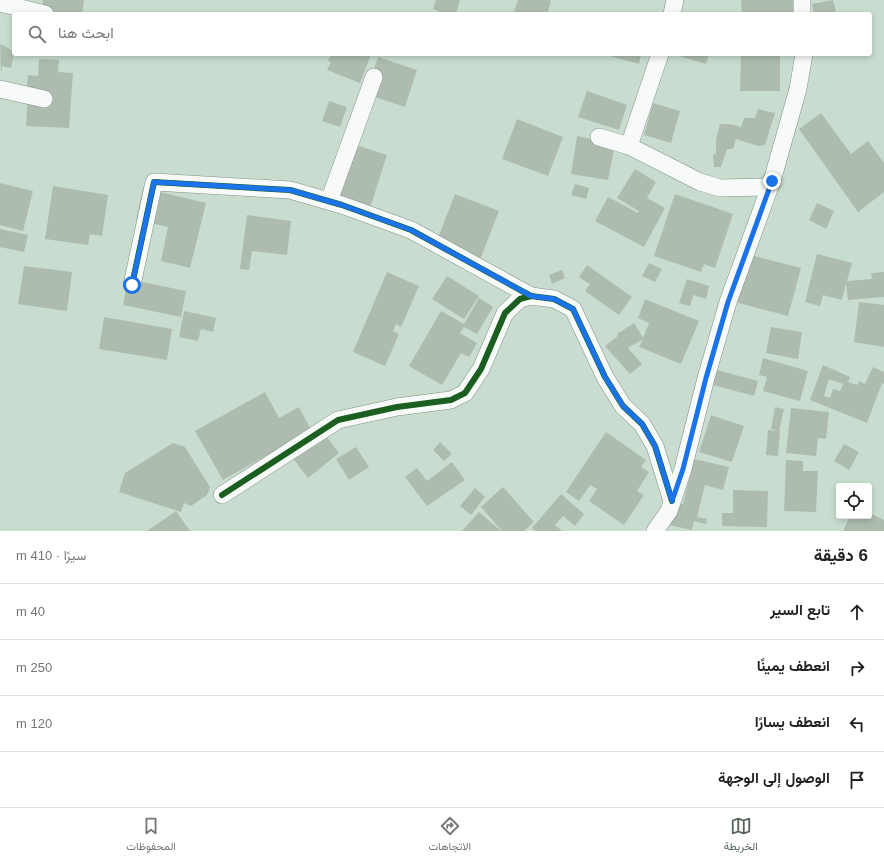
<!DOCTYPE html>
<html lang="ar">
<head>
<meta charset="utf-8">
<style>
  :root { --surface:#fff; --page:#f2f2f2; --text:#222; --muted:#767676; --line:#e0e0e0; --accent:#546559 }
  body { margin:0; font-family:Helvetica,Vazirmatn,sans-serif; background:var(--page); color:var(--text); direction:rtl }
  .controls { position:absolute; right:12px; bottom:12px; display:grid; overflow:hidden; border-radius:4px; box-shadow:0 2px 6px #0003 }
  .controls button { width:36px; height:36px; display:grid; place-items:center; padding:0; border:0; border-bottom:1px solid var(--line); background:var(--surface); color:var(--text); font:20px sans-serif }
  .stop { position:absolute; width:12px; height:12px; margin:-9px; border:3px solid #1a73e8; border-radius:50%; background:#fff }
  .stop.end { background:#1a73e8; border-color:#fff; box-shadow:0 1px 4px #0008 }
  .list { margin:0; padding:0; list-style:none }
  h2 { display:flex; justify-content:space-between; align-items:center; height:52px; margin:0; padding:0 16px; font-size:17px }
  h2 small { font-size:13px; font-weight:400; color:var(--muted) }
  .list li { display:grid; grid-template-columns:26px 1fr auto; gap:12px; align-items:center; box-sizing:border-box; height:56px; padding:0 16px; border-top:1px solid var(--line) }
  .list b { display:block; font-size:15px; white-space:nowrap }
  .list em { font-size:13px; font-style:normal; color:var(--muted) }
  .icon { flex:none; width:22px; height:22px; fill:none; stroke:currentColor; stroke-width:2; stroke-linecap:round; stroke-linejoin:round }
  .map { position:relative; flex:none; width:884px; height:531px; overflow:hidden; direction:ltr }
  .search { position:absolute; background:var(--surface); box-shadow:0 2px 6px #0003; left:12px; right:12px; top:12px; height:44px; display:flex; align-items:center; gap:10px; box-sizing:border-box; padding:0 14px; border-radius:4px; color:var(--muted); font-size:15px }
  .sheet { height:276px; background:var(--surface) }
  nav { display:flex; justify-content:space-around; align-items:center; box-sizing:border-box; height:56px; border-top:1px solid var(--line); background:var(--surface); font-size:11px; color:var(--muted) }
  nav a { display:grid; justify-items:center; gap:2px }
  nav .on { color:var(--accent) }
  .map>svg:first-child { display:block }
  .building { fill:#aebcaf; fill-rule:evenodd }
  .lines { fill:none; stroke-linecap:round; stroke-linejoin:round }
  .minor-casing { stroke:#809186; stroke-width:18 }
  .minor { stroke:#f7faf8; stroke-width:17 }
  .cycleway-casing { stroke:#f6fef9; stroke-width:8 }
  .cycleway { stroke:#1b5e20; stroke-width:6 }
  .route { stroke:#1a73e8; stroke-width:5 }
</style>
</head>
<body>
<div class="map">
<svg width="884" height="531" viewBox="0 0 884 531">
  <rect width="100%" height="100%" fill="#c8ddcf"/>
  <g class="building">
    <path d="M43,0H84L82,14H41Z"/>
    <path d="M436,0H460L456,14H447L433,9Z"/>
    <path d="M518,0H548L551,1L547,14H513Z"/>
    <path d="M741,0H798L799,14H742Z"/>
    <path d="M833,0L836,12L814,14L812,4Z"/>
    <path d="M0,44L7,47L14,53L11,68L2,66L1,74Z"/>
    <path d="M331,54H371L360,83L327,70L331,62L328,61Z"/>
    <path d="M603,54H641L639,64Z"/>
    <path d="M672,54H709L706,64Z"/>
    <path d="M741,54H780V91H740Z"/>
    <path d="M378,57L417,70L405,107L366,94Z"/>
    <path d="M39,59L59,60L58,72L73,73L69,128L26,126L28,95H26L28,75L38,76Z"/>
    <path d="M587,91L627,105L619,130L578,117Z"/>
    <path d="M329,101L347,107L340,127L322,121Z"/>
    <path d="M653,103L680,111L671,143L644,135Z"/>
    <path d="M758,109L775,113L765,145L758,146L736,139L733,149H727L721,167H714L713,154L716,155V139L720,124H730L741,127L744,118H755Z"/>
    <path d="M821,113L851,154L868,141L884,163V192L858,212L799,129Z"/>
    <path d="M517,119L563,137L548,176L502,159Z"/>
    <path d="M577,136L615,144L608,180L571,174Z"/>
    <path d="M344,141L387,155L370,208L327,195Z"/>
    <path d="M635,169L656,182L647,198L665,208L644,247L595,221L608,197L638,213L639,211L617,198Z"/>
    <path d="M0,183L33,191L23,231L0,225Z"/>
    <path d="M575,184L589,188L586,199L571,195Z"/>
    <path d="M53,186L108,195L102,236L90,234L88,245L45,239Z"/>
    <path d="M143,188L206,203L190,268L161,261L168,227L136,220Z"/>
    <path d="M455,194L499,211L478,265L438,238Z"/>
    <path d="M675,194L733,214L715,268L704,264L701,272L654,256Z"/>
    <path d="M817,203L834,211L826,229L809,220Z"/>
    <path d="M247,215L291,221L287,255L252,251L249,270L240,269Z"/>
    <path d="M0,229L28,235L24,252L0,247Z"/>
    <path d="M747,254L801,268L788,316L735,302Z"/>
    <path d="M817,254L852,263L847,281L872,279L871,273L884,272V297L848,300L846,283L842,300L823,295L820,306L805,302Z"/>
    <path d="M649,263L662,269L655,282L642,276Z"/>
    <path d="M587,265L632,297L619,315L585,291L590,284L579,277Z"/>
    <path d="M24,266L72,272L67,311L18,304Z"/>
    <path d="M562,270L565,278L552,284L549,275Z"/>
    <path d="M387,272L419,286L401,327L396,324L393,331L399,334L385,366L353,352Z"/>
    <path d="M447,276L479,296L464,319L432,299Z"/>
    <path d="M128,279L186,291L181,317L123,305Z"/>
    <path d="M687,279L709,286L706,299L693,295L690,306L679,303Z"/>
    <path d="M479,298L493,307L477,334L464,327L460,333L477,343L469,357L461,353L442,385L409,366L441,311L464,324Z"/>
    <path d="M645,299L699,321L681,364L639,347L643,339L628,348L642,364L630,374L605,346L618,336L617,334L634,323L643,338L649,323L638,318Z"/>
    <path d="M859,302L884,305V347L854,342Z"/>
    <path d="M184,311L216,318L213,332L201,329L198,341L179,337Z"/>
    <path d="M104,317L172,329L167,360L99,349Z"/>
    <path d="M771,327L802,332L798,359L766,353Z"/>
    <path d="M763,358L808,371L800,401L763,391L767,377L759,375Z"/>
    <path d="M823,365L850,377L848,382L857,385L859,381L865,384L873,367L884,372V384L882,383L867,423L810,400ZM829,379L843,384L840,391L833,389L830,398L824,396Z"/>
    <path d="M717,370L758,381L754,396L713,385Z"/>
    <path d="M265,392L279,418L299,407L311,430L223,480L195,431Z"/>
    <path d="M775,407L784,409L779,431L771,429Z"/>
    <path d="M791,408L829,412L826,439L818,438L816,456L786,453Z"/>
    <path d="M711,415L744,426L732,462L699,452Z"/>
    <path d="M768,430L780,431L778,456L766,455Z"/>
    <path d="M323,432L339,453L308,478L292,457Z"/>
    <path d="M606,432L646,460L641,467L649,472L637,491L644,495L624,525L589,501L597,489L590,485L579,501L566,492Z"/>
    <path d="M440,442L452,454L444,461L433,450Z"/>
    <path d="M173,443L185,447L210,487L207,495L191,506L184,503L181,512L119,492L125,473Z"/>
    <path d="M844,444L859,452L849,470L834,461Z"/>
    <path d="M356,447L369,467L349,480L336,459Z"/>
    <path d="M694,459L729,467L723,490L705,485L697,517L707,519L706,524L694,521L692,530L665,524L671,500L683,504Z"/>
    <path d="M786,460L803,461V471H818L816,512L784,511Z"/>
    <path d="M452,462L465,480L427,506L405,477L417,468L427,481Z"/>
    <path d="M503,487L534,522L524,531H502L481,507Z"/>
    <path d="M475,488L485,497L471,515L460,506Z"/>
    <path d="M733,490L768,491L767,527L722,526V513H733Z"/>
    <path d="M561,494L584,514L575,526L563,516L555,525L562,531H535L532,528Z"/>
    <path d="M176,511L190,531H147Z"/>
    <path d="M479,512L501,531H462Z"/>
    <path d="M869,513L884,520V531H843L850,516H869Z"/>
  </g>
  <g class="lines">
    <g class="minor-casing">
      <g id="minor">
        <path d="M802,0V14"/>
        <path d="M0,3L45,14"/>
        <path d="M672,14L675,0"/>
        <path d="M0,89L44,99"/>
        <path d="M599,137L629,146L700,182L720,188L769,187"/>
        <path d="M629,146L660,54"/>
        <path d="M329,201L374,77"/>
        <path d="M132,285L154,182L290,190L342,205L411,230L531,296"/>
        <path d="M222,495L338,420L397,407L451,400L465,393L481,369L505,313L520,299L531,296L554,299L573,309L605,377L623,406L642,424L655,446L672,501"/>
        <path d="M655,531L669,511L683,469L706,378L728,302L772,181L798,89L804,54"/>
      </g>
    </g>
    <use href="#minor" class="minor"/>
    <g class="cycleway-casing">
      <g id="cycleway">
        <path d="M132,285L154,182L290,190L342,205L411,230L531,296"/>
        <path d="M222,495L338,420L397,407L451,400L465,393L481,369L505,313L520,299L531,296L554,299L573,309L605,377L623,406L642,424L655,446L672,501"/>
      </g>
    </g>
    <use href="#cycleway" class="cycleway"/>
  </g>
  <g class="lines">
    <path class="route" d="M132,285L154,182L290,190L342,205L411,230L531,296L554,299L573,309L605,377L623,406L642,424L655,446L672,501L683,469L706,378L728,302L772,181"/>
  </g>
</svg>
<div class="controls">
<button><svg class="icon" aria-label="locate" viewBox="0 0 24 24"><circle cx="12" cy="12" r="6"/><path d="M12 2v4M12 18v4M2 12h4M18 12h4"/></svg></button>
</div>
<div class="stop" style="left:132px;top:285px"></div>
<div class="stop end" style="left:772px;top:181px"></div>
<div class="search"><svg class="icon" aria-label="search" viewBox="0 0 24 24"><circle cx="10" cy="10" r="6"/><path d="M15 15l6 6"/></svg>ابحث هنا</div>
</div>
<section class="sheet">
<h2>6 دقيقة<small>سيرًا · 410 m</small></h2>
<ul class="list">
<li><svg class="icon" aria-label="ahead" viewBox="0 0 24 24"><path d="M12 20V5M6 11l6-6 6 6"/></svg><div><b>تابع السير</b></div><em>40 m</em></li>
<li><svg class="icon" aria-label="right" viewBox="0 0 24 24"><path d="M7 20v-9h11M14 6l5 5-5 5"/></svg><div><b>انعطف يمينًا</b></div><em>250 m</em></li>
<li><svg class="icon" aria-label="left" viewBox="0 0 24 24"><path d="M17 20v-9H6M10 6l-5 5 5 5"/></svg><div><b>انعطف يسارًا</b></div><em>120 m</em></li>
<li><svg class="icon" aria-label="arrive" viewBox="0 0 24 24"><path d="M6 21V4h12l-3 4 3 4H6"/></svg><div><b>الوصول إلى الوجهة</b></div></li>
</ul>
</section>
<nav>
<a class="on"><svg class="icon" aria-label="map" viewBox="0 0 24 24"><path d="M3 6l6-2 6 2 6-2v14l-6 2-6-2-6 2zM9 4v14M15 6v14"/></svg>الخريطة</a>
<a><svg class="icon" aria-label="directions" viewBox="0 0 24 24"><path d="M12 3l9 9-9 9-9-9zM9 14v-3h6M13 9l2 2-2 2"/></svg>الاتجاهات</a>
<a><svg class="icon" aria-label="saved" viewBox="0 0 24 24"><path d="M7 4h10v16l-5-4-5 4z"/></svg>المحفوظات</a>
</nav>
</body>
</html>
